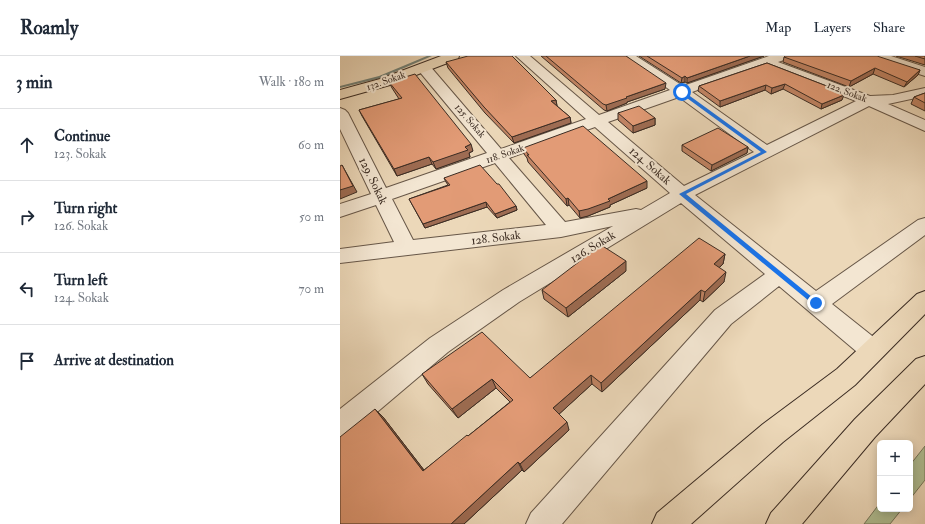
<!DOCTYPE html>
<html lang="en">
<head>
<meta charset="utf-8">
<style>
  :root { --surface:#fff; --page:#f6f6f7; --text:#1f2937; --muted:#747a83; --line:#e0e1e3 }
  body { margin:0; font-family:"IM FELL Double Pica",serif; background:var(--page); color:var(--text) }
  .controls { position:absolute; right:12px; bottom:12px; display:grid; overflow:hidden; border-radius:6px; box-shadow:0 2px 10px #0003 }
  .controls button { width:36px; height:36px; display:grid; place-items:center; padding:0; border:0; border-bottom:1px solid var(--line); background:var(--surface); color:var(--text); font:20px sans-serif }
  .stop { position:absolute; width:12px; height:12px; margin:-9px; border:3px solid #1a73e8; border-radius:50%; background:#fff }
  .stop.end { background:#1a73e8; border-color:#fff; box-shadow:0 1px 4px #0008 }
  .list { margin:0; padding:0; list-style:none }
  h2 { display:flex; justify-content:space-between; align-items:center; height:52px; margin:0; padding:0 16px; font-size:17px }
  h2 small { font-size:13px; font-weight:400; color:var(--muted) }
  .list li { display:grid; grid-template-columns:26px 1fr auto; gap:12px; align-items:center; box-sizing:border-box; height:72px; padding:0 16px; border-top:1px solid var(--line) }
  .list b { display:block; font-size:15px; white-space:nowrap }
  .list p { margin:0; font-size:13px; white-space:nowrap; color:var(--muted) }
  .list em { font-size:13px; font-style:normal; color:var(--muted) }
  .icon { flex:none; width:22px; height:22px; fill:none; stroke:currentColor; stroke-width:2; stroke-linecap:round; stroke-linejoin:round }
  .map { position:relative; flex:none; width:585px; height:468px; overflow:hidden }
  header { display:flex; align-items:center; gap:24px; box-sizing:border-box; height:56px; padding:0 20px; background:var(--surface); border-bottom:1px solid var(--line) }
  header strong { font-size:19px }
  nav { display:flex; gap:22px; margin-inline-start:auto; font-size:14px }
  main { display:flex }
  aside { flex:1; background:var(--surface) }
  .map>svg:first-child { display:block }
  .green { fill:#b1c094; stroke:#76765c }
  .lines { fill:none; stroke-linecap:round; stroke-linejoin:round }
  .stream { fill:#738177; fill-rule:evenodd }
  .minor-casing { stroke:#675748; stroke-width:2 }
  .major-casing { stroke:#3b2c23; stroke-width:2 }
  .highway-casing { stroke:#3b2c23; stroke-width:2 }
  .minor { fill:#f3e6d2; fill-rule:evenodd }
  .major { fill:#ecd8b9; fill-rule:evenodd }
  .highway { fill:#ecd8b9; fill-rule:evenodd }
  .wall { fill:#c28565; stroke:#3b2c23 }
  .shaded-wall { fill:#9e6c53; stroke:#3b2c23 }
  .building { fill:#e29b76; stroke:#3b2c23 }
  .route { fill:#1a73e8 }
  .labels { text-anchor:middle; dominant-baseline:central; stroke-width:4; stroke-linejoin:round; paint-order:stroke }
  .far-street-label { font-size:10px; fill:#3b2c23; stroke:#f3e6d2 }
  .street-label { font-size:12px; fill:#3b2c23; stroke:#f3e6d2 }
</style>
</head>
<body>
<header>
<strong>Roamly</strong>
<nav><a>Map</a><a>Layers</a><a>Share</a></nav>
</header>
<main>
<aside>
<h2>3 min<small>Walk · 180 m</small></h2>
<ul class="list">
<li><svg class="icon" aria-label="ahead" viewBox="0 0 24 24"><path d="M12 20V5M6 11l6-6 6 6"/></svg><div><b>Continue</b><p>123. Sokak</p></div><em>60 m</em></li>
<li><svg class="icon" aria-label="right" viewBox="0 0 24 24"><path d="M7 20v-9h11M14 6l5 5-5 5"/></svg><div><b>Turn right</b><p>126. Sokak</p></div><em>50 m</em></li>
<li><svg class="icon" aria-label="left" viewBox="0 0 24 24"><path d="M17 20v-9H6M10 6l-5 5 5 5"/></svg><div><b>Turn left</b><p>124. Sokak</p></div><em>70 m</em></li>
<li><svg class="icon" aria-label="arrive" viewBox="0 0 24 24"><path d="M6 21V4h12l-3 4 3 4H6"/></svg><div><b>Arrive at destination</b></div></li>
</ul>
</aside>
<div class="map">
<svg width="585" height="468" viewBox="0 0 585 468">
  <rect width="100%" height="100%" fill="#ecd8b9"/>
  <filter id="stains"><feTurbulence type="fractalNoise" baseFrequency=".005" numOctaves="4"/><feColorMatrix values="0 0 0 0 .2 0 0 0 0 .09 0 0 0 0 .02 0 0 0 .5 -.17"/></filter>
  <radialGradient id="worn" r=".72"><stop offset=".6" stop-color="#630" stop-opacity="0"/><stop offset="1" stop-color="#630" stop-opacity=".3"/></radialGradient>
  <g class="green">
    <path d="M585,390V424L570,443V409Z"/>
    <path d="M540,447V453H562L550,468H524Z"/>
  </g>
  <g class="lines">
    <path class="stream" d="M87,0H92L41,22L0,32V30L39,20Z"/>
    <g class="minor-casing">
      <g id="minor">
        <path d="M176,0H190L259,59L330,34L281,0H296L343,30L429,0H448L447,3L438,6L530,40L553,39L585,32V40L548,48L585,64V75L529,50L355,139L476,235L578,164L585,162V179L492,248L541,287L544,294L541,301L532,304L523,301L439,230L391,268L222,468H186L191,457L375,254L425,218L341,147L179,246L108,296L10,379L0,383V353L90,282L163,234L273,170L221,181L0,207V193L54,186L36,149L0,161V148L31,138L0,73V52L5,54L8,57L46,132L147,97L79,15L77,12L79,9H89L161,93L246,63ZM426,10L516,45L427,89L352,36ZM339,41L414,96L344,130L268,66ZM255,71L330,137L301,154L296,153L225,166L169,102ZM155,107L206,169L73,184L52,143Z"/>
        <path d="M532,0H551L585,11V20L533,3Z"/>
      </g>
    </g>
    <g class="major-casing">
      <path id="major" d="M101,0H119L118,3L50,29L0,43V34L40,23Z"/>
    </g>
    <g class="highway-casing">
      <g id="highway">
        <path d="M585,235V258L515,329L443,386L351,468H312L317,457L423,368L497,313L577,238Z"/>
        <path d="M585,300V328L535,381L462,468H426L431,457L515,363L576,303Z"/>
      </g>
    </g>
    <use href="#minor" class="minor"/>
    <use href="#major" class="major"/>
    <use href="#highway" class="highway"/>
  </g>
  <g class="wall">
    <path d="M201,0H286L325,33L287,46V47L267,55L264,54Z"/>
    <path d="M299,0H424L347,27L345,26L341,27Z"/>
    <path d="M556,0H585V9Z"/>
    <path d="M444,1L580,14L578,19L564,31L533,18L509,31L443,6Z"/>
    <path d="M106,6L216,44L217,50L230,61L231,67L174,87L145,57L108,12Z"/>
    <path d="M427,7L497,34V35L502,44L481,53L443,33L431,38L425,34L380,51L358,35L359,30Z"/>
    <path d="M49,26L133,95L129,97L130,101L96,113L92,108L57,120L22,60L19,54L59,43L52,32Z"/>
    <path d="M585,37V55L571,48L574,41Z"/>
    <path d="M278,57L315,62V69L293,77L278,64Z"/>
    <path d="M342,89L408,91L407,97L371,115L342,95Z"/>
    <path d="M183,92L307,132L270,149V151L248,160L240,162L229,149L227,150L188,106L187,102L184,98Z"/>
    <path d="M104,122L176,150L177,154L157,162L147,151L85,172L69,143L108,129L106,126Z"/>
    <path d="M385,198L383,208L379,212L384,226L363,246L360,244L262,336L252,328L219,358L229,374L184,416L182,414L124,468L35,353L43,361L84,414L128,380L170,346L156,332L118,362L88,328L82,318L190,322Z"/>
    <path d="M286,215L228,261L204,243L202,234Z"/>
  </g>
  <g class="shaded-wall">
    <path d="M410,0H424L347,27V22Z"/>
    <path d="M535,12L533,18L509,31L511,25Z"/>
    <path d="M580,14L578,19L564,31L567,26Z"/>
    <path d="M345,20V26L341,27L342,22Z"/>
    <path d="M326,27L325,33L287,46V47L267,55L266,49L286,41Z"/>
    <path d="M445,28L443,33L431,38L432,32Z"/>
    <path d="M426,29L425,34L380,51V45Z"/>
    <path d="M504,39L502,44L481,53L482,48Z"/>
    <path d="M216,44L217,50L211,45Z"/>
    <path d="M230,61L231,67L174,87L172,81Z"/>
    <path d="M315,62V69L293,77V70Z"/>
    <path d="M131,88L133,95L129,97L130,101L96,113L93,106L125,91Z"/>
    <path d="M408,91L407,97L371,115L372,109Z"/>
    <path d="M89,101L92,108L57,120L54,113Z"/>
    <path d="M2,109L17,136L0,143V134Z"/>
    <path d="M307,125V132L270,149V151L248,160L240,162L239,155L268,143Z"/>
    <path d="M228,142L229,149L227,150L226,143Z"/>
    <path d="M146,146L147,151L85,172L83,168Z"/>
    <path d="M176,150L177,154L157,162L155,158Z"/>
    <path d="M385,198L383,208L372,218L374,208Z"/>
    <path d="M286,205V215L228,261L226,252Z"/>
    <path d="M386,216L384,226L363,246L365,236Z"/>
    <path d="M361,234L360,244L262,336L261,327Z"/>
    <path d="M251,319L252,328L216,361L213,352Z"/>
    <path d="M152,323L156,332L118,362L112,353Z"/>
    <path d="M35,353L43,361L90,422L83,415Z"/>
    <path d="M227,366L229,374L184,416L180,408Z"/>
    <path d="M178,406L182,414L124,468H111Z"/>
  </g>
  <g class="building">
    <path d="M128,0H172L216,44L211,45L230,61L172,81L144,51L106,6Z"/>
    <path d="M206,0H286L326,27L286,41L287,42L266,49L263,48Z"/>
    <path d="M307,0H410L347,22L345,20L342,22Z"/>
    <path d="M445,0H537L580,14L567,26L535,12L511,25L444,1Z"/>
    <path d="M575,0H585V3Z"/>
    <path d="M427,7L497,34L496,35L504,39L482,48L445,28L432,32L426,29L380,45L359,30Z"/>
    <path d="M75,18L131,88L125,91L128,94L93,106L89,101L54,113L19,54L62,42L49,26Z"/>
    <path d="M585,37V47L574,41Z"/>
    <path d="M299,50L315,62L293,70L278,57Z"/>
    <path d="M243,70L307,125L268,143L270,145L248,153L239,155L228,142L226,143L187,99H189L183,92Z"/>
    <path d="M378,72L408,91L372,109L342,89Z"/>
    <path d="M2,109L13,130L0,134V110Z"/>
    <path d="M140,109L157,128H159L176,150L155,158L146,146L83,168L69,143L110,129L104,122Z"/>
    <path d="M359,182L385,198L374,208L386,216L365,236L361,234L261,327L251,319L213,352L227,366L180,408L178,406L111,468H0V381L35,353L83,415L127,379L128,380L173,344L152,323L112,353L82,318L142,276L190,322Z"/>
    <path d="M261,189L286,205L226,252L202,234Z"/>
  </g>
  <path class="route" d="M340,35H343L427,96L346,138L478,246V249H474L339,138L421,96L340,37Z"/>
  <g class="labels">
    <g class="far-street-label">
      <text transform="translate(46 25) rotate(-19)">132. Sokak</text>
      <text transform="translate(507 36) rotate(21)">122. Sokak</text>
      <text transform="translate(130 65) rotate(49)">125. Sokak</text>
      <text transform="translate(165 98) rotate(-19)">118. Sokak</text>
    </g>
    <g class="street-label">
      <text transform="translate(310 110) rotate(41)">124. Sokak</text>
      <text transform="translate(33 125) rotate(64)">129. Sokak</text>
      <text transform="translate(156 182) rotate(-7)">128. Sokak</text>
      <text transform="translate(253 191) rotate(-31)">126. Sokak</text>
    </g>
  </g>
  <rect width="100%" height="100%" filter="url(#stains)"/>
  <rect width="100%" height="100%" fill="url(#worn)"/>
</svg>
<div class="controls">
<button>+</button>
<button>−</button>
</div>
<div class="stop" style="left:342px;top:36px"></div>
<div class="stop end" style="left:476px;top:247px"></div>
</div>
</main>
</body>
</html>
